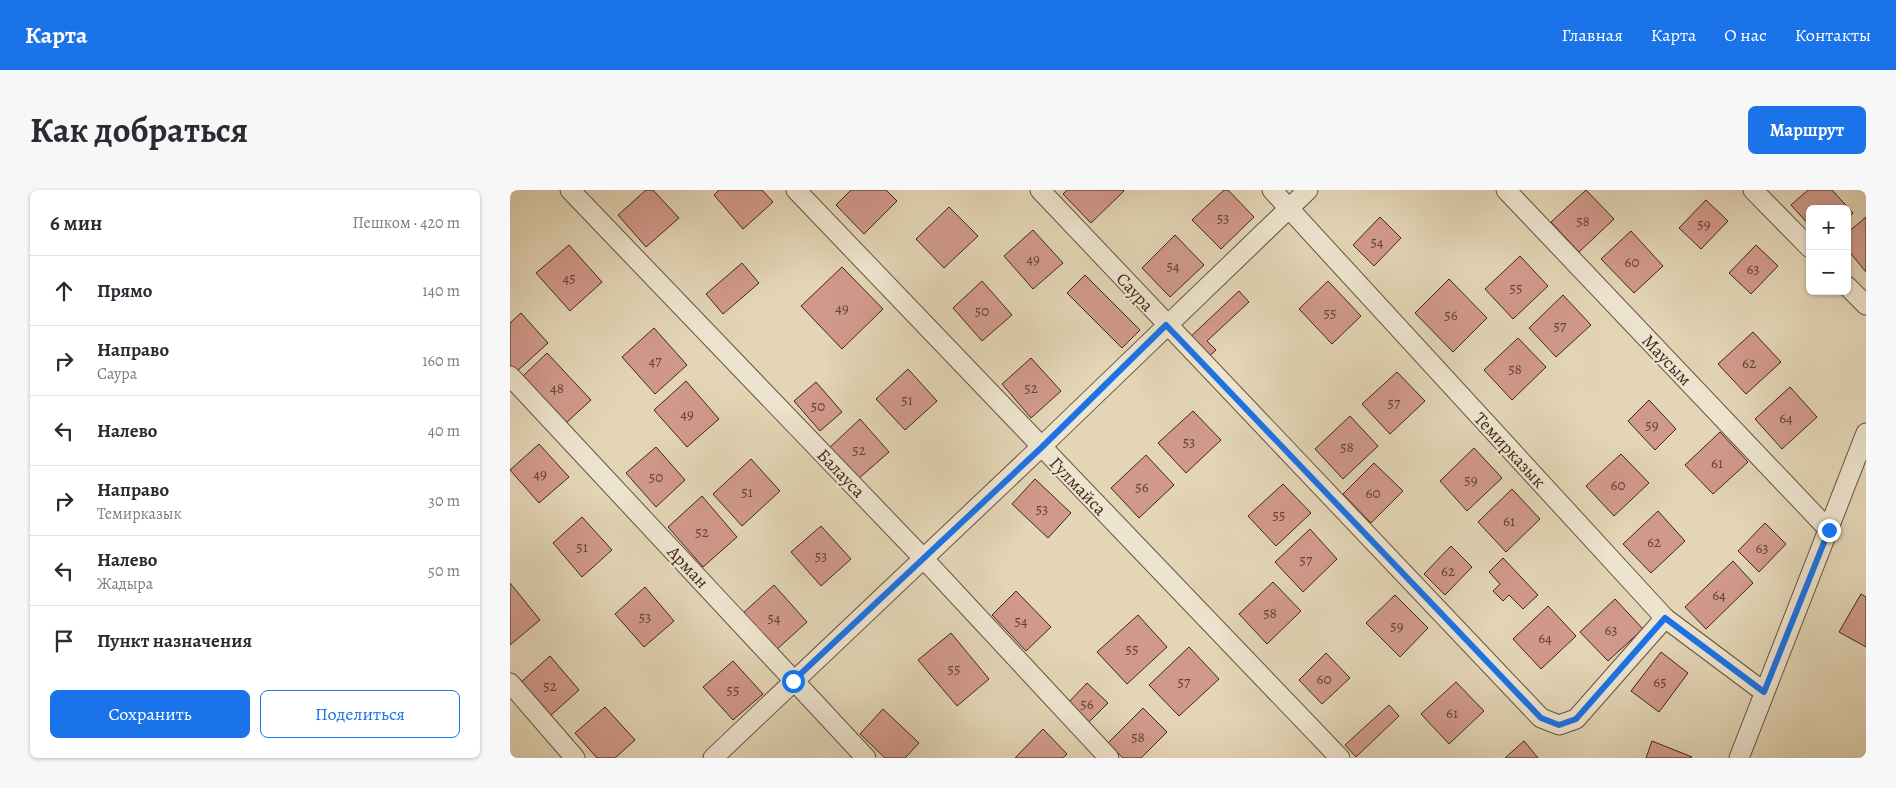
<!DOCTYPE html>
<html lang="ru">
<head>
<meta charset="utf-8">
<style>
  :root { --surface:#fff; --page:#f7f7f7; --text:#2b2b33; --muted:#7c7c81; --line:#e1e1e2; --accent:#1a73e8 }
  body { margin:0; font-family:Alegreya,serif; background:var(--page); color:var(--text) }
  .controls { position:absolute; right:15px; top:15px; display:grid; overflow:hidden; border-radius:8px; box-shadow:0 1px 4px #0004 }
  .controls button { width:45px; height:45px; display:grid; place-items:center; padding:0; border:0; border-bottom:1px solid var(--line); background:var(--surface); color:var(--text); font:25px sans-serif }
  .stop { position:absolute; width:15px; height:15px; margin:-11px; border:4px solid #1a73e8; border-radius:50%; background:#fff }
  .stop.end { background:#1a73e8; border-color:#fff; box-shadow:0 1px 5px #0008 }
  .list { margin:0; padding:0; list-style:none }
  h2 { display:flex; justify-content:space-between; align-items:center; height:65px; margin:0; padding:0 20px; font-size:21px }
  h2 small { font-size:16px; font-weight:400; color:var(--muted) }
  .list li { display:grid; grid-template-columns:32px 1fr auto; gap:15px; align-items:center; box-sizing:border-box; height:70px; padding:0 20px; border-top:1px solid var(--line) }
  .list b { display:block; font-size:19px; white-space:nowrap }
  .list p { margin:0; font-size:16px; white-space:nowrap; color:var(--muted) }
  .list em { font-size:16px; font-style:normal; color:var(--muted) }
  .actions { display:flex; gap:10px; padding:15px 20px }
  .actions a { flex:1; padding:11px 0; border:1px solid var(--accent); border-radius:8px; text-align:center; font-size:18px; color:var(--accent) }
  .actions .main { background:var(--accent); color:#fff }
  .icon { flex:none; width:28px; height:28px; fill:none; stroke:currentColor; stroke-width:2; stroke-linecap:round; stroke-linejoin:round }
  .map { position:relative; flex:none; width:1356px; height:568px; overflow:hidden; border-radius:8px }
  header { display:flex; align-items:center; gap:30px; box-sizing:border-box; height:70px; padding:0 25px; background:var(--accent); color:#fff }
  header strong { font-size:24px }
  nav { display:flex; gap:28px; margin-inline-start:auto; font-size:18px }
  .intro { display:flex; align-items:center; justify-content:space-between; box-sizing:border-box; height:120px; padding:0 30px }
  h1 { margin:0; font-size:35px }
  .button { padding:12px 22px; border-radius:8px; background:var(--accent); color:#fff; font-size:18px; font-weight:700 }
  main { display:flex; gap:30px; padding:0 30px }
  aside { flex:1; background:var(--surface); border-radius:8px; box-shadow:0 1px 4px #0004 }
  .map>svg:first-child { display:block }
  .building { fill:#d1998b; stroke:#3e2817 }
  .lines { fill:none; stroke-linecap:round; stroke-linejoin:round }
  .minor-casing { stroke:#67533e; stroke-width:21 }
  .minor { stroke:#ede4cf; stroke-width:19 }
  .route { stroke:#1a73e8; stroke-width:6 }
  .labels { text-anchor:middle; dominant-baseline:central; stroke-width:4; stroke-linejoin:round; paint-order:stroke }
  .number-label { font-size:15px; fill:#634434 }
  .street-label { font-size:18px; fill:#3e2817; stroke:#ede4cf }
</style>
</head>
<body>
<header>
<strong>Карта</strong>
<nav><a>Главная</a><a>Карта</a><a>О нас</a><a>Контакты</a></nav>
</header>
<div class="intro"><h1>Как добраться</h1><a class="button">Маршрут</a></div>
<main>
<aside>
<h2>6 мин<small>Пешком · 420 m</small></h2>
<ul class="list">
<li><svg class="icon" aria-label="ahead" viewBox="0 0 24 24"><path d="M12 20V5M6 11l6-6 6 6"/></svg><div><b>Прямо</b></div><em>140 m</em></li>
<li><svg class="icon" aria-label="right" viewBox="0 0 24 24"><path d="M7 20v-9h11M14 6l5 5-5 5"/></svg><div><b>Направо</b><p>Саура</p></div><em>160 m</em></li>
<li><svg class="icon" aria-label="left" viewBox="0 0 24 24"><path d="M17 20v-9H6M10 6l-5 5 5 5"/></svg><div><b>Налево</b></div><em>40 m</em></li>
<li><svg class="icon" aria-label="right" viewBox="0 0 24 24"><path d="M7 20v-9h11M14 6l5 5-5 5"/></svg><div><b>Направо</b><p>Темирказык</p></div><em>30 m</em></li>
<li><svg class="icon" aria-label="left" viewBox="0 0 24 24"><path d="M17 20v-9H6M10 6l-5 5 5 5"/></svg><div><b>Налево</b><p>Жадыра</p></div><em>50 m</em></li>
<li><svg class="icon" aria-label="arrive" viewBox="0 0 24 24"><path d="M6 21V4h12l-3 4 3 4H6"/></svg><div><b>Пункт назначения</b></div></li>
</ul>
<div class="actions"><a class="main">Сохранить</a><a>Поделиться</a></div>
</aside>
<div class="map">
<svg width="1356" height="568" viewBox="0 0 1356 568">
  <rect width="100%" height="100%" fill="#e3d5b5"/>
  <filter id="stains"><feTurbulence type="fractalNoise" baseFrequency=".004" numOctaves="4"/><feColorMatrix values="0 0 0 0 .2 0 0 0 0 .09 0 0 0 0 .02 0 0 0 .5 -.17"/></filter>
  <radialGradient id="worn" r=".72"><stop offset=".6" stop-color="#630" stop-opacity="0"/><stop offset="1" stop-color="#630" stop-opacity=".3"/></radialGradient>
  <g class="building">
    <path d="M136,0H143L169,28L136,57L108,25Z"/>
    <path d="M209,0H252L263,12L233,39L204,5Z"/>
    <path d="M341,0H376L387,11L354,44L326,15Z"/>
    <path d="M557,0H613L614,1L581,33L553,4Z"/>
    <path d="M714,0H718L744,27L711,59L682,30Z"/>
    <path d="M1076,0L1104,29L1069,62L1041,32Z"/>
    <path d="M1298,0H1322L1343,23L1337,29V19H1300V36L1281,15Z"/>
    <path d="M1196,10L1218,31L1191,59L1169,38Z"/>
    <path d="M439,17L468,46L434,78L406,49Z"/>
    <path d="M870,27L891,48L864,76L843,55Z"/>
    <path d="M1356,27V82L1337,59V43Z"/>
    <path d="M523,40L553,73L523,99L494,66Z"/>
    <path d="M1121,41L1153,76L1124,103L1091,69Z"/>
    <path d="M665,45L694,75L660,107L632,78Z"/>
    <path d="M59,55L92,92L60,121L26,83Z"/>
    <path d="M1246,55L1268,76L1241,104L1219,83Z"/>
    <path d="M1010,66L1038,96L1003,129L975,99Z"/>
    <path d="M232,73L249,93L213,124L196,104Z"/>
    <path d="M332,77L373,119L332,159L291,116Z"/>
    <path d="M575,85L630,140L612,158L557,103Z"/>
    <path d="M939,89L977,128L943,162L905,123Z"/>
    <path d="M472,91L502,125L472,151L443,118Z"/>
    <path d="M818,91L851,126L822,154L789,119Z"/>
    <path d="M729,101L739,112L697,151L706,160L696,169L677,150Z"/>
    <path d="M1053,105L1081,135L1046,167L1019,138Z"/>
    <path d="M11,123L38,153L6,182L0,175V133Z"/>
    <path d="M144,138L177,175L145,204L112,167Z"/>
    <path d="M1243,142L1271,172L1236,204L1208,174Z"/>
    <path d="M1008,148L1036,177L1002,210L974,180Z"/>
    <path d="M37,163L81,210L56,233L13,186Z"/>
    <path d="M521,168L551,201L521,228L492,194Z"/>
    <path d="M398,179L427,211L395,240L366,209Z"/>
    <path d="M887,182L915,211L880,244L852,214Z"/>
    <path d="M176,191L209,229L177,257L144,220Z"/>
    <path d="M306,192L332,222L310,241L284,211Z"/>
    <path d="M1280,197L1307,227L1272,259L1245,229Z"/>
    <path d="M1139,210L1166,239L1145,260L1118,231Z"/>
    <path d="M683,221L711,250L676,283L648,253Z"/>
    <path d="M840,226L868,256L833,289L805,259Z"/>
    <path d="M350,229L379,262L347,290L318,259Z"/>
    <path d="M1210,242L1238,272L1203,304L1175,275Z"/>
    <path d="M29,254L59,287L29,313L0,280Z"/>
    <path d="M146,257L175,290L146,317L116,283Z"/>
    <path d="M964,258L992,288L957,321L930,291Z"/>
    <path d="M1111,264L1139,293L1104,326L1076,296Z"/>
    <path d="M636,265L664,295L629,328L601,298Z"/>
    <path d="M241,269L270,301L232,336L203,304Z"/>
    <path d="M864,273L893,301L861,333L833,304Z"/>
    <path d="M525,289L561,323L538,348L502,314Z"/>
    <path d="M773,294L801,323L766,356L738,326Z"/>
    <path d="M1002,299L1030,329L996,362L968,332Z"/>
    <path d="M192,306L227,347L193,377L158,337Z"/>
    <path d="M1148,321L1175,351L1141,383L1113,354Z"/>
    <path d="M72,327L102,360L72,387L43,353Z"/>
    <path d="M1255,333L1276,354L1249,382L1228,361Z"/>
    <path d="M311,336L341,369L311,396L281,362Z"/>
    <path d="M800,339L827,369L793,402L765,372Z"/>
    <path d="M941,356L962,377L935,405L914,384Z"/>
    <path d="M993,368L1028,405L1013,419L999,405L993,411L983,401L990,394L979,382Z"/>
    <path d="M1223,371L1243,393L1196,439L1175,417Z"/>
    <path d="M763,392L791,421L757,454L729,424Z"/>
    <path d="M0,393L30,430L0,455Z"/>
    <path d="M264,395L297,432L265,461L232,424Z"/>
    <path d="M135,397L164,431L134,457L105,424Z"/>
    <path d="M506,401L541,437L516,461L482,425Z"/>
    <path d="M1351,404L1356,407V457L1329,442Z"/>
    <path d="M885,405L918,438L890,467L856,433Z"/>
    <path d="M1105,409L1133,439L1098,471L1070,442Z"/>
    <path d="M1038,416L1066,446L1031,479L1003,449Z"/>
    <path d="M628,425L657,457L617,494L587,462Z"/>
    <path d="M441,443L479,489L447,516L408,470Z"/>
    <path d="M679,457L709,489L669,526L639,495Z"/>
    <path d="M1151,462L1178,483L1149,522L1121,501Z"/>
    <path d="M816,463L840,488L812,514L789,490Z"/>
    <path d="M40,466L69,500L40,526L10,493Z"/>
    <path d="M223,471L253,504L223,530L193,497Z"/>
    <path d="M946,492L974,521L939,554L911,524Z"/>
    <path d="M577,493L598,513L576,535L556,515Z"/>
    <path d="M879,515L889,526L846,567L835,555Z"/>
    <path d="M95,517L125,550L105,568H87L65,543Z"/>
    <path d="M633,518L657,542L631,568H613L598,553Z"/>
    <path d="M373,519L409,553L395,568H375L350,544Z"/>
    <path d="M533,539L557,564L553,568H505Z"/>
    <path d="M1014,551L1028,568H995Z"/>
    <path d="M1142,551L1182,567L1181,568H1136Z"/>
  </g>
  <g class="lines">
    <g class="minor-casing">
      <g id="minor">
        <path d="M60,0L413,368L599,568"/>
        <path d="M286,0L830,568"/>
        <path d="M530,0L1031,528L1049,535L1066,529L1155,428"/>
        <path d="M762,0L1155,428L1254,502"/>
        <path d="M996,0L1319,340"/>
        <path d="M1243,0L1300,58"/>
        <path d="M1337,96L1356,115"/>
        <path d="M0,186L356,568"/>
        <path d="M0,493L65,568"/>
        <path d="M203,568L531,257L798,0"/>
        <path d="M1229,568L1356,243"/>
      </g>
    </g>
    <use href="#minor" class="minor"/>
  </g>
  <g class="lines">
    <path class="route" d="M283,491L531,258L656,135L1031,528L1049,535L1066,529L1155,428L1254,502L1319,340"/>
  </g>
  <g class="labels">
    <g class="number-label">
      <text x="713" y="28">53</text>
      <text x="1073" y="31">58</text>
      <text x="1194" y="34">59</text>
      <text x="867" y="52">54</text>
      <text x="523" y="69">49</text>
      <text x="1122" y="72">60</text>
      <text x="663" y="76">54</text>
      <text x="1243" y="79">63</text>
      <text x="59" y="88">45</text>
      <text x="1006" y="98">55</text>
      <text x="332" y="118">49</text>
      <text x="472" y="121">50</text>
      <text x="820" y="123">55</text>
      <text x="941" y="125">56</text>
      <text x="1050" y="136">57</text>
      <text x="145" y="171">47</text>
      <text x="1239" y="173">62</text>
      <text x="1005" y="179">58</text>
      <text x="47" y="198">48</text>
      <text x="521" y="198">52</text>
      <text x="397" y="210">51</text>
      <text x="884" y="213">57</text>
      <text x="308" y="216">50</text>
      <text x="177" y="224">49</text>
      <text x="1276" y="228">64</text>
      <text x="1142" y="235">59</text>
      <text x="679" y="252">53</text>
      <text x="837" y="257">58</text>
      <text x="349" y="260">52</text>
      <text x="1207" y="273">61</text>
      <text x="30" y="284">49</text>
      <text x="146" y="287">50</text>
      <text x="961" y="290">59</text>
      <text x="1108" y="295">60</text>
      <text x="632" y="297">56</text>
      <text x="237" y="302">51</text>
      <text x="863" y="303">60</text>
      <text x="532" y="319">53</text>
      <text x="769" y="325">55</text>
      <text x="999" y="331">61</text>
      <text x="192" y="342">52</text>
      <text x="1144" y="352">62</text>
      <text x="72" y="357">51</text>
      <text x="1252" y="358">63</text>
      <text x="311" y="366">53</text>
      <text x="796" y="370">57</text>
      <text x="938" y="381">62</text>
      <text x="1209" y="405">64</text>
      <text x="760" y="423">58</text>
      <text x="135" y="427">53</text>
      <text x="264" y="428">54</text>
      <text x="511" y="431">54</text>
      <text x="887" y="436">59</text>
      <text x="1101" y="440">63</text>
      <text x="1035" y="448">64</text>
      <text x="622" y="459">55</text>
      <text x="444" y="479">55</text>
      <text x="814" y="489">60</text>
      <text x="674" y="492">57</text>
      <text x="1150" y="492">65</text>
      <text x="40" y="496">52</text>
      <text x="223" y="500">55</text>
      <text x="577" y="514">56</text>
      <text x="942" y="523">61</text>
      <text x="628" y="547">58</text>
    </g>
    <g class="street-label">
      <text transform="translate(625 102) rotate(47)">Саура</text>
      <text transform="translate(1157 170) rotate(46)">Маусым</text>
      <text transform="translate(1000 260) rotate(47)">Темирказык</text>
      <text transform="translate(331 283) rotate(46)">Балауса</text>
      <text transform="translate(568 296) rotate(46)">Гулмайса</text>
      <text transform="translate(178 377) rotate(47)">Арман</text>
    </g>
  </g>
  <rect width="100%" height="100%" filter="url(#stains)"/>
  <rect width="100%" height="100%" fill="url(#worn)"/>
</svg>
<div class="controls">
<button>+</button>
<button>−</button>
</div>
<div class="stop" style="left:283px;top:491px"></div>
<div class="stop end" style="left:1319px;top:340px"></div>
</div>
</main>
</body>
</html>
